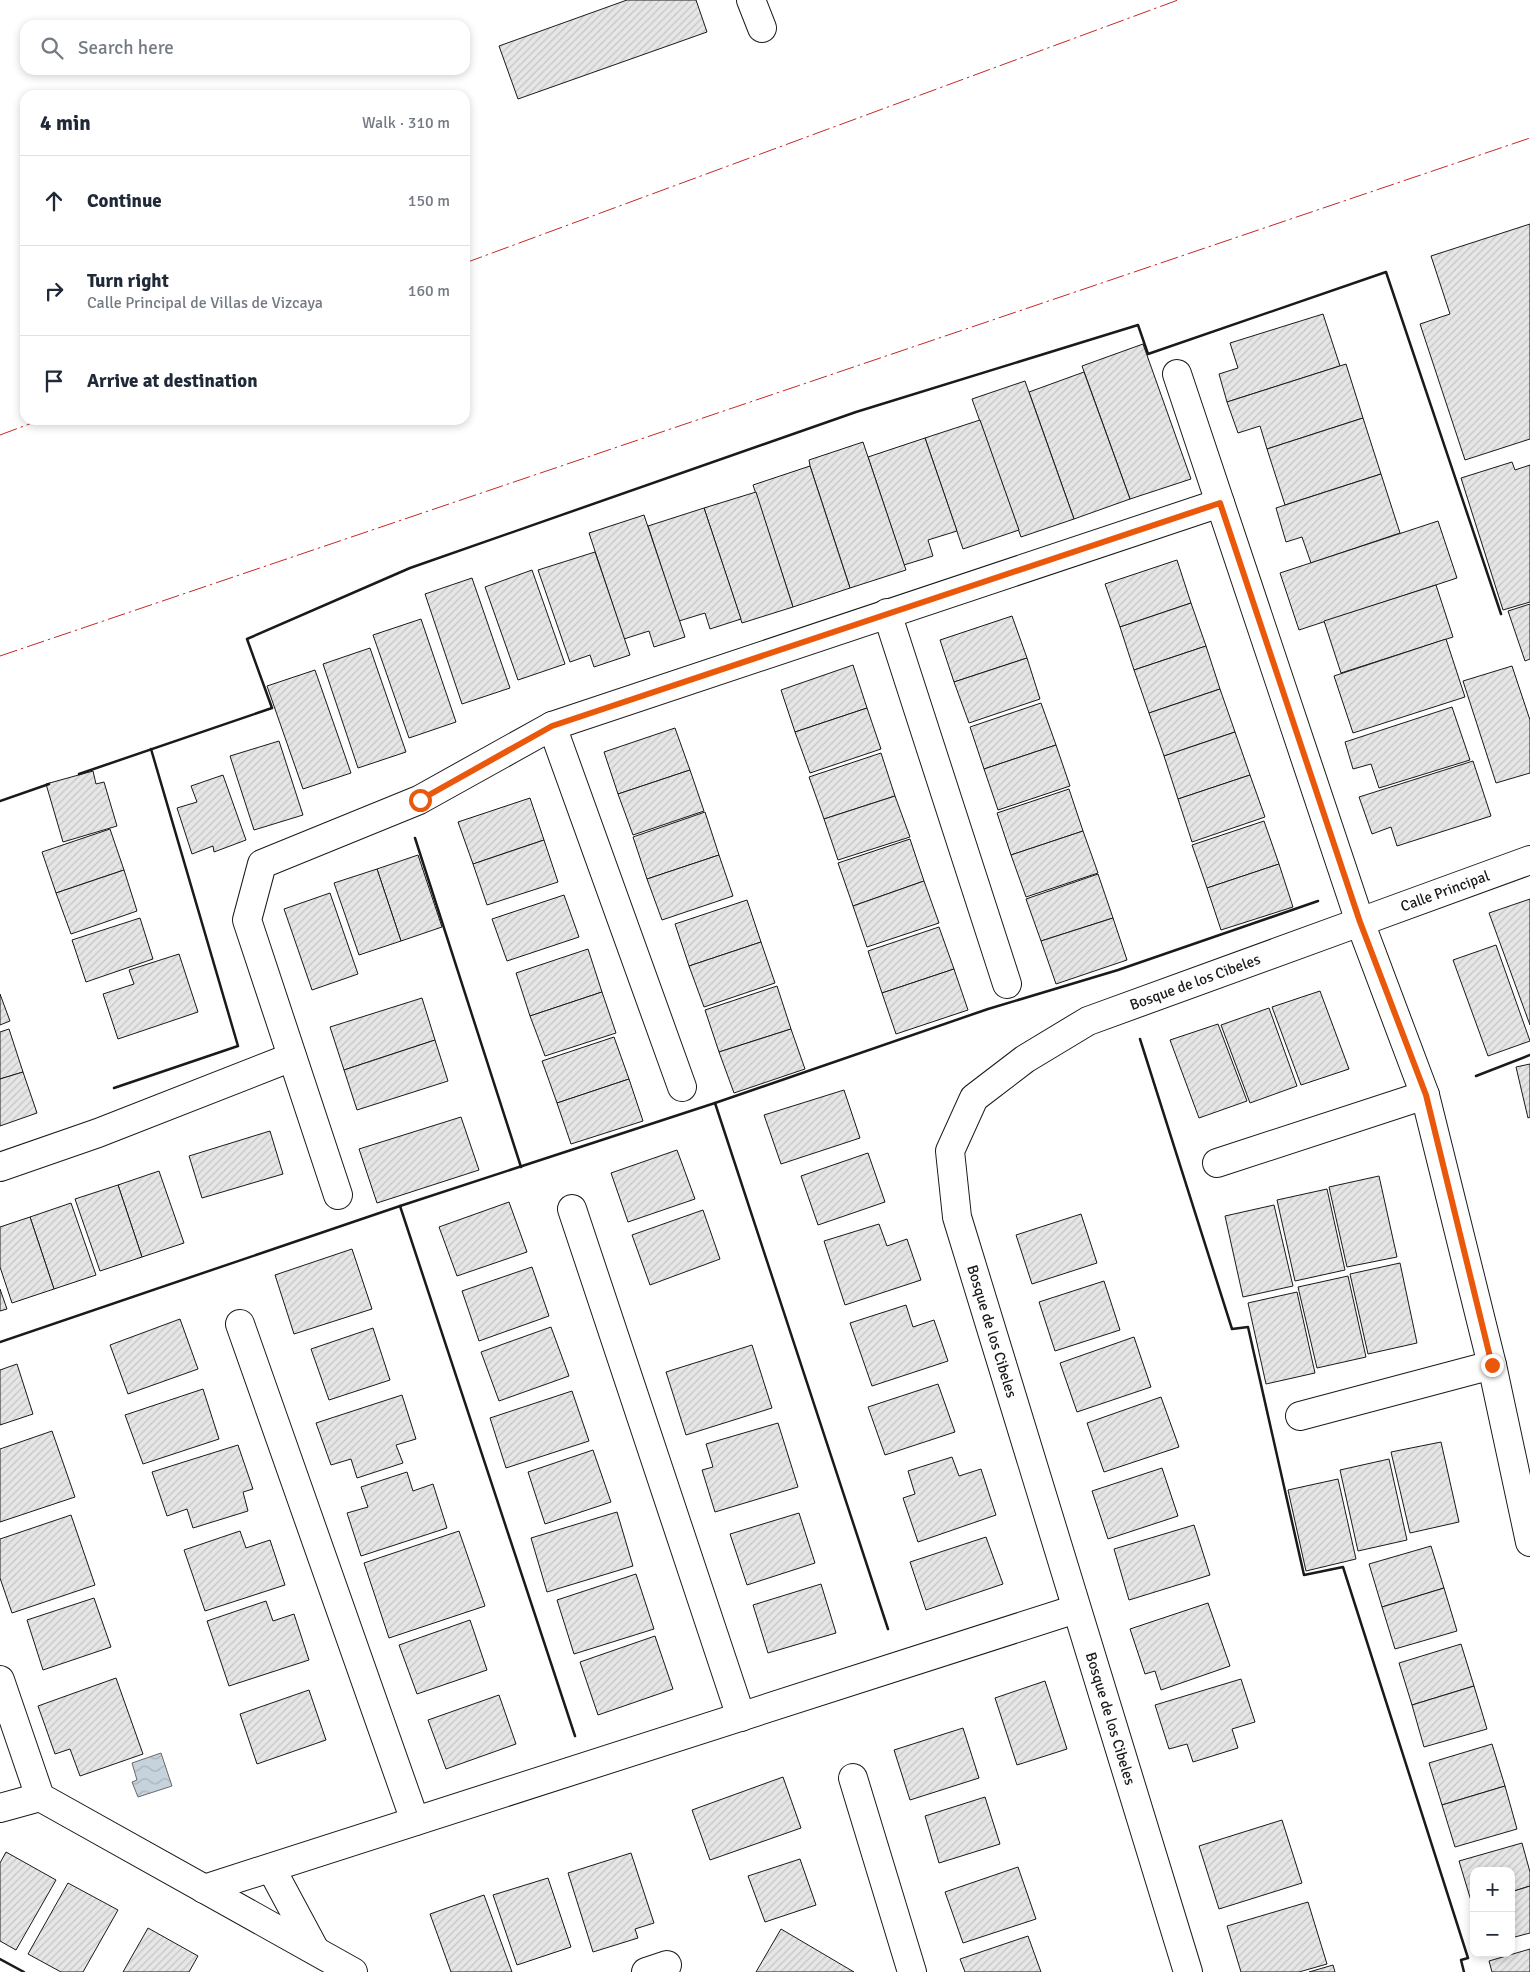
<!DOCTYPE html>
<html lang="en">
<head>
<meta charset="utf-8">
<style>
  :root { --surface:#fff; --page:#f2f2f3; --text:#1f2937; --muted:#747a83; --line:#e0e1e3 }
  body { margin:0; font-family:Signika,sans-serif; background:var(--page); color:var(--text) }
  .controls { position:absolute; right:15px; bottom:15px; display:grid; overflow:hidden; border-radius:10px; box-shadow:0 2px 8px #0003 }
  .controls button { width:45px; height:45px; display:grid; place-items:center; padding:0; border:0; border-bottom:1px solid var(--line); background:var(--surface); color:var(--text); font:25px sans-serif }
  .stop { position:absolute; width:15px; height:15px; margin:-11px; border:4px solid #ea580c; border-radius:50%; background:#fff }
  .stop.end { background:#ea580c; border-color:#fff; box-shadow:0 1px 5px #0008 }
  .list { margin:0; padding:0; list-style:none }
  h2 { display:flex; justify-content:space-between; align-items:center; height:65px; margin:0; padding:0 20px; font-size:21px }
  h2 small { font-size:16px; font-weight:400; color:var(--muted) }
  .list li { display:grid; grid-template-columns:32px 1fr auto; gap:15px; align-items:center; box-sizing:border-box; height:90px; padding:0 20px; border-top:1px solid var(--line) }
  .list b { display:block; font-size:19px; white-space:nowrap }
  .list p { margin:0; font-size:16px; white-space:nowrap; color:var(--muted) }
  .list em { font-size:16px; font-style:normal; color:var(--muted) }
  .icon { flex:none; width:28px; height:28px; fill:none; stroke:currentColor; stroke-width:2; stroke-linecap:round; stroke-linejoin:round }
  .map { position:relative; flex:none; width:1530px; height:1972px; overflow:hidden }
  .search { position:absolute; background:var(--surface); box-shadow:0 2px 8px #0003; left:20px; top:20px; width:450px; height:55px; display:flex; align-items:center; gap:12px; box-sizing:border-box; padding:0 18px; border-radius:15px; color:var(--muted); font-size:19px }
  .panel { position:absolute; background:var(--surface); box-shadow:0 2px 8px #0003; left:20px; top:90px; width:450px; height:335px; border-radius:15px }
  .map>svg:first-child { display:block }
  .water { fill:url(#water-waves); stroke:#6a6a6a }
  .building { fill:url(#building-hatch); stroke:#1a1a1a }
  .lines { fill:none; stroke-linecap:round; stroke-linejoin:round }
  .minor-casing { stroke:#1a1a1a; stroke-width:30 }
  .tertiary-casing { stroke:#1a1a1a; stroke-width:30 }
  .minor { stroke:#fff; stroke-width:28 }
  .tertiary { stroke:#fff; stroke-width:28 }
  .wall { stroke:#1a1a1a; stroke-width:2.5 }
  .power { stroke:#c62828; stroke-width:1; stroke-dasharray:18 4 2.5 4; stroke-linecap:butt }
  .route { stroke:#ea580c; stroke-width:6 }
  .labels { text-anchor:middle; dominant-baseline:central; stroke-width:4; stroke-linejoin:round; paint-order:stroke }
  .street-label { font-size:15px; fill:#1a1a1a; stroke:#fff }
</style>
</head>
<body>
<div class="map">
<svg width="1530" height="1972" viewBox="0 0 1530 1972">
  <defs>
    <pattern id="water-waves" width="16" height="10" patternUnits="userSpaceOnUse" patternTransform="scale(1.25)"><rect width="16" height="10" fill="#c6d2dc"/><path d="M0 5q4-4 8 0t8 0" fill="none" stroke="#aab4bc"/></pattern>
    <pattern id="building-hatch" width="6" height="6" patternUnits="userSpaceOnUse" patternTransform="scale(1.25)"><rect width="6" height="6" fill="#e6e6e6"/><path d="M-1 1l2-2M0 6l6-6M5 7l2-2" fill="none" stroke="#c5c5c5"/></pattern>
  </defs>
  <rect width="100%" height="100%" fill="#fff"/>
  <path class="water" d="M161,1753L172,1786L138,1797L132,1782L137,1780L132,1763Z"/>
  <g class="building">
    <path d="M627,0H696L707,32L518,99L499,46Z"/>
    <path d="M1530,224V439L1465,460L1420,324L1450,314L1431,256Z"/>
    <path d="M1323,314L1340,366L1227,402L1219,374L1238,368L1230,343Z"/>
    <path d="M1143,344L1191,479L1130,499L1082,366Z"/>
    <path d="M1346,364L1363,418L1267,449L1260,426L1238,433L1227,402Z"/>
    <path d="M1084,372L1130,499L1074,519L1029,392Z"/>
    <path d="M1025,381L1074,519L1021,537L972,399Z"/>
    <path d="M1363,418L1381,474L1285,505L1267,449Z"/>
    <path d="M980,420L1019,530L963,549L925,438Z"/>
    <path d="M925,438L957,531L928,540L933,556L904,565L868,457Z"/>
    <path d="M863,442L906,570L850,588L810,466L809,460Z"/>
    <path d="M1512,462L1515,470L1530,465V602L1503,610L1461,478Z"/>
    <path d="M810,466L850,588L793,607L753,485Z"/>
    <path d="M1381,474L1400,533L1311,563L1302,537L1286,542L1276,508Z"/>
    <path d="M756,492L793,607L742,623L704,508Z"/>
    <path d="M704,508L741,619L710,629L705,613L679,621L648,526Z"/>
    <path d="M644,515L685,637L654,647L649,631L624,639L589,533Z"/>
    <path d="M1438,521L1457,578L1299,630L1280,573Z"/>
    <path d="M595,552L630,655L594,667L590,655L570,662L538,570Z"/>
    <path d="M1177,560L1191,603L1120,627L1105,584Z"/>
    <path d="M532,570L565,664L518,680L485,587Z"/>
    <path d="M472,578L510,688L462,704L425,594Z"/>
    <path d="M1436,585L1453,637L1341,673L1324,621Z"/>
    <path d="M1191,603L1206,646L1134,670L1120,627Z"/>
    <path d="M1530,604V659L1525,661L1508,611Z"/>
    <path d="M1012,616L1027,658L954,682L940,640Z"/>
    <path d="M421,619L456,722L409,738L373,635Z"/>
    <path d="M1446,639L1465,697L1353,733L1334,676Z"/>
    <path d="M1206,646L1220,689L1149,713L1134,670Z"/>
    <path d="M370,648L406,752L358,768L323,664Z"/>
    <path d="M1027,658L1040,699L969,723L954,682Z"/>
    <path d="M853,665L867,708L795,732L781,690Z"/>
    <path d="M1512,666L1530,720V773L1496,783L1463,681Z"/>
    <path d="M315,670L351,773L303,789L267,686Z"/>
    <path d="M1220,689L1235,732L1164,756L1149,713Z"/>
    <path d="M1041,703L1056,745L984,769L970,727Z"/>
    <path d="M1452,707L1470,760L1379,788L1371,764L1353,769L1345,742Z"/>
    <path d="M867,708L881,749L810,773L795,732Z"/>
    <path d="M675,728L690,770L618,794L604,752Z"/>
    <path d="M1235,732L1250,775L1178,799L1164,756Z"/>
    <path d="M279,741L303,815L254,830L230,756Z"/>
    <path d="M1056,745L1070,786L998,810L984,769Z"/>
    <path d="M881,753L895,796L824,819L809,777Z"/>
    <path d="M1473,761L1491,816L1397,846L1391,827L1372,834L1359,797Z"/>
    <path d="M690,770L704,811L633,835L618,794Z"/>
    <path d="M93,771L96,784L104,782L117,826L63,842L46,784Z"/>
    <path d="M223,775L246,840L214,852L213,846L192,854L177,808L197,802L191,786Z"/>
    <path d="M1250,775L1265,817L1192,842L1178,799Z"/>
    <path d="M1069,789L1083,831L1011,855L997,813Z"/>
    <path d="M895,796L910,837L838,860L824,819Z"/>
    <path d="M530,798L544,840L473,864L458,822Z"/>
    <path d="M705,812L719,855L647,879L633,837Z"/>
    <path d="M1264,821L1279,864L1207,888L1192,845Z"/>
    <path d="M110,829L124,870L56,893L42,852Z"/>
    <path d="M1083,831L1098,873L1026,897L1011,855Z"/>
    <path d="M910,839L924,881L853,906L838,863Z"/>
    <path d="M544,840L558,882L487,905L473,864Z"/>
    <path d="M418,855L442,927L401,941L377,869Z"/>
    <path d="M719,855L733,896L662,920L647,879Z"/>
    <path d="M1279,864L1293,907L1221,930L1207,888Z"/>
    <path d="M377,869L401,941L359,955L334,883Z"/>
    <path d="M124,870L137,911L71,934L56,893Z"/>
    <path d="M1098,874L1113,918L1041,941L1026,899Z"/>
    <path d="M924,881L939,923L867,947L853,906Z"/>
    <path d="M330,893L358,974L312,990L284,909Z"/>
    <path d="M564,895L579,937L507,961L492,919Z"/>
    <path d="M1530,899V1025L1489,913Z"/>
    <path d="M747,900L761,942L689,966L675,924Z"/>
    <path d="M140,918L153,959L86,982L72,940Z"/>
    <path d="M1113,918L1127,960L1056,984L1041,941Z"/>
    <path d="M939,927L954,969L882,993L868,951Z"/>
    <path d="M761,942L775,983L704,1007L689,966Z"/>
    <path d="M1496,945L1530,1041L1488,1056L1453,960Z"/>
    <path d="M588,949L602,992L530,1016L516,973Z"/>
    <path d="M179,954L198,1012L118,1039L103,994L134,984L129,970Z"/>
    <path d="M954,969L968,1010L896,1034L882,993Z"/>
    <path d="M777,986L791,1029L719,1052L705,1010Z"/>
    <path d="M1320,991L1349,1069L1301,1085L1272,1007Z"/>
    <path d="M602,992L616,1033L545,1056L530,1016Z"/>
    <path d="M0,994L10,1021L0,1025Z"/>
    <path d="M422,998L435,1040L344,1070L330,1027Z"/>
    <path d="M1269,1008L1297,1086L1250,1103L1221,1025Z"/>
    <path d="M1218,1024L1247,1101L1199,1118L1170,1040Z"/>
    <path d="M9,1029L23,1072L0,1079V1032Z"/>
    <path d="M791,1029L805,1069L734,1093L719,1052Z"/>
    <path d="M614,1037L629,1079L557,1103L542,1061Z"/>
    <path d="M435,1040L448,1081L357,1110L344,1070Z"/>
    <path d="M1530,1064V1117L1528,1118L1516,1067Z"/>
    <path d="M23,1072L37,1113L0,1126V1079Z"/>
    <path d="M629,1079L643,1121L571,1144L557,1103Z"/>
    <path d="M844,1090L860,1138L781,1164L764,1115Z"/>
    <path d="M461,1117L479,1170L377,1203L359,1149Z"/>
    <path d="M270,1131L283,1174L202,1198L189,1156Z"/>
    <path d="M677,1150L695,1199L628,1222L611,1173Z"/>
    <path d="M868,1153L885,1202L818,1225L801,1176Z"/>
    <path d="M159,1171L184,1243L142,1257L118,1185Z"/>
    <path d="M1379,1176L1397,1257L1347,1267L1329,1187Z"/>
    <path d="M118,1185L142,1257L100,1271L75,1199Z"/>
    <path d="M1327,1189L1345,1270L1295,1281L1277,1200Z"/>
    <path d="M509,1202L527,1252L457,1276L439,1227Z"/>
    <path d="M71,1203L96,1275L54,1289L30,1217Z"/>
    <path d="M1274,1205L1293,1286L1243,1297L1225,1216Z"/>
    <path d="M703,1210L720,1259L650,1285L632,1235Z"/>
    <path d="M1081,1214L1097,1263L1032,1284L1016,1235Z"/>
    <path d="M30,1217L54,1289L12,1303L0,1267V1227Z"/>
    <path d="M879,1224L887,1246L907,1239L921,1280L845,1305L824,1241Z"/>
    <path d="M352,1249L372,1309L294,1334L275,1275Z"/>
    <path d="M1400,1263L1417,1343L1368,1354L1350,1274Z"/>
    <path d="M532,1267L549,1316L479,1341L462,1291Z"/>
    <path d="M1348,1276L1366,1357L1317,1368L1298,1287Z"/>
    <path d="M1104,1281L1120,1330L1055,1351L1039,1302Z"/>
    <path d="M0,1289L7,1309L0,1311Z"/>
    <path d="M1297,1292L1315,1373L1266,1384L1248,1303Z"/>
    <path d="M906,1305L913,1327L934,1320L948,1361L872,1386L850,1323Z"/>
    <path d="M180,1319L198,1369L128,1394L110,1345Z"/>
    <path d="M551,1327L569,1376L499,1401L481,1352Z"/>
    <path d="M373,1328L390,1380L329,1400L311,1349Z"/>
    <path d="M1134,1337L1151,1387L1077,1412L1060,1363Z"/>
    <path d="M752,1345L772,1408L686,1435L666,1372Z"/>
    <path d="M17,1364L33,1414L0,1425V1370Z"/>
    <path d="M938,1384L955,1432L885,1455L868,1407Z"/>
    <path d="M203,1389L219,1439L143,1464L125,1415Z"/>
    <path d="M572,1391L589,1441L506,1468L490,1418Z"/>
    <path d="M402,1395L416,1439L396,1445L403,1463L357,1478L351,1459L331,1465L316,1423Z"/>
    <path d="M1161,1397L1179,1447L1104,1472L1087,1423Z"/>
    <path d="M778,1423L798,1487L715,1512L702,1470L713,1467L706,1444Z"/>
    <path d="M52,1431L75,1497L0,1522V1449Z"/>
    <path d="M1441,1442L1459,1522L1410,1533L1391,1452Z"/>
    <path d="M238,1445L253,1489L243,1492L248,1511L193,1528L187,1509L167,1516L152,1472Z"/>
    <path d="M593,1450L611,1502L545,1524L528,1472Z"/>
    <path d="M952,1457L959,1476L981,1469L996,1515L918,1542L903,1498L915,1494L908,1471Z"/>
    <path d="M1389,1459L1407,1540L1358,1551L1340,1470Z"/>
    <path d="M1162,1468L1178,1516L1108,1539L1092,1491Z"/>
    <path d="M407,1472L413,1491L433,1484L447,1528L361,1556L347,1513L368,1507L361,1487Z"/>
    <path d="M1338,1479L1356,1559L1306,1571L1288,1490Z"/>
    <path d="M617,1512L633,1566L547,1592L531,1538Z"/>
    <path d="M799,1513L815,1563L747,1585L730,1534Z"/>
    <path d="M71,1515L95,1585L12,1613L0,1578V1539Z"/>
    <path d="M1194,1525L1210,1575L1129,1600L1114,1549Z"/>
    <path d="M240,1531L246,1548L270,1540L285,1585L205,1611L184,1550Z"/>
    <path d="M459,1531L485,1606L389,1638L364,1563Z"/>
    <path d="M986,1537L1003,1584L926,1610L910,1562Z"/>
    <path d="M1431,1546L1444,1588L1382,1607L1369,1564Z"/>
    <path d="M636,1574L654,1629L574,1654L557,1600Z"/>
    <path d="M821,1584L836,1633L768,1653L753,1605Z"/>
    <path d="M1444,1588L1457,1631L1395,1649L1382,1607Z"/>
    <path d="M94,1598L111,1647L43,1670L27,1620Z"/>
    <path d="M266,1601L273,1621L294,1614L309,1660L229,1686L207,1621Z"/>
    <path d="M1208,1603L1230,1666L1161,1690L1155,1671L1145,1674L1130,1629Z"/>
    <path d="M470,1620L487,1670L417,1694L399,1645Z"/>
    <path d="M655,1636L673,1689L598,1715L580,1662Z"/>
    <path d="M1461,1644L1474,1686L1412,1705L1399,1663Z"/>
    <path d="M116,1678L143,1754L80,1776L70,1749L55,1754L38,1706Z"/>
    <path d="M1241,1679L1255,1722L1232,1729L1238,1748L1193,1762L1187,1744L1169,1749L1155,1705Z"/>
    <path d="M1045,1681L1067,1749L1017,1765L995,1698Z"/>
    <path d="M1474,1686L1487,1729L1424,1747L1412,1705Z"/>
    <path d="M309,1690L326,1740L257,1764L240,1714Z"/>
    <path d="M499,1695L516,1744L446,1769L428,1720Z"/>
    <path d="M963,1728L979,1778L910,1800L894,1750Z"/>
    <path d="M1492,1744L1505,1786L1442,1805L1429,1763Z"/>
    <path d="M783,1777L801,1828L710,1860L692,1810Z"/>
    <path d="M1505,1786L1517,1829L1455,1847L1442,1805Z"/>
    <path d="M985,1797L1000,1844L939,1863L925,1816Z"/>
    <path d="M1282,1820L1302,1883L1219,1909L1199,1846Z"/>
    <path d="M1522,1843L1530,1872V1886L1511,1892V1871H1474V1903L1472,1904L1459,1861Z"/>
    <path d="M6,1852L56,1880L16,1950L0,1941V1863Z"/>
    <path d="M631,1853L654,1923L635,1929L638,1938L593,1952L568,1873Z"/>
    <path d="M800,1859L816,1905L765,1922L748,1876Z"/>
    <path d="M1018,1867L1036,1919L963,1943L945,1892Z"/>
    <path d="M548,1878L571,1947L517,1965L493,1895Z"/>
    <path d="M68,1883L118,1910L83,1972H61L28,1954Z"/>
    <path d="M1530,1886V1933L1511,1938V1892Z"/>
    <path d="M484,1895L512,1972H451L430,1914Z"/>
    <path d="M1308,1902L1327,1964L1299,1972H1241L1227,1926Z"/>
    <path d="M148,1928L198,1956L189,1972H123Z"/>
    <path d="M781,1929L854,1972H756Z"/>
    <path d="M1028,1936L1041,1972H965L960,1959Z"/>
    <path d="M1530,1949V1972H1492L1489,1961Z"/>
    <path d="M1333,1965L1335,1972H1309Z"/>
  </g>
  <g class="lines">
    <g class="minor-casing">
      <g id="minor">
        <path d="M751,0L762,28"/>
        <path id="s1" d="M1177,374L1360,922L1088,1021L1025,1059L974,1098L950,1151L957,1217L1188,1972"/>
        <path d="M887,613L1007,984"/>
        <path d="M552,726L682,1087"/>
        <path d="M1217,1163L1425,1095"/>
        <path d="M0,1167L98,1133L292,1057"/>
        <path d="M338,1195L247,920L262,864L419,800L552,726L1220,503"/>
        <path d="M572,1209L741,1717"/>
        <path d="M240,1324L415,1821"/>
        <path d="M1300,1416L1492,1365"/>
        <path d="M0,1680L40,1797L353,1972"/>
        <path d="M853,1778L912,1972"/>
        <path d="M0,1808L40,1797"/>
        <path d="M271,1868L315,1950"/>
        <path d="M204,1889L1076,1609"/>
        <path d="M646,1972L667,1965"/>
      </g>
    </g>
    <g class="tertiary-casing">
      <path id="tertiary" d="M1530,860L1360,922L1425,1095L1492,1365L1530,1542"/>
    </g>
    <use href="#minor" class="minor"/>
    <use href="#tertiary" class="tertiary"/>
    <g class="wall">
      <path d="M79,774L272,708L247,639L410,568L856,412L1138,325L1148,354L1386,272L1501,614"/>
      <path d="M0,801L49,784"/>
      <path d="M415,838L521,1167"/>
      <path d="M1140,1039L1232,1329L1248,1327L1304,1575L1343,1567L1468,1958L1461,1960L1464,1972"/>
      <path d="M1476,1076L1530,1055"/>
      <path d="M114,1088L238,1046L151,749"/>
      <path d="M715,1103L888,1629"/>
      <path d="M400,1206L575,1736"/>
      <path d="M0,1342L400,1206L715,1103L988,1009L1118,970L1318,901"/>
      <path d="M0,1959L24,1972"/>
    </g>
    <g class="power">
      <path d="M465,263L1178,0"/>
      <path d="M0,435L40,420"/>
      <path d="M0,656L1530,138"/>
    </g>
  </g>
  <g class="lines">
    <path class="route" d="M420,800L552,726L1220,503L1360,922L1426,1095L1492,1365"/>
  </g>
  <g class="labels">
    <g class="street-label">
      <text transform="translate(1445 891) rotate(-20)">Calle Principal</text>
      <text transform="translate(1195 982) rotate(-20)">Bosque de los Cibeles</text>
      <text stroke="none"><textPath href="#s1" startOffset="1249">Bosque de los Cibeles</textPath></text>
      <text stroke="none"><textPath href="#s1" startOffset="1654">Bosque de los Cibeles</textPath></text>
    </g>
  </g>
</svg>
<div class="controls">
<button>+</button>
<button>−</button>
</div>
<div class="stop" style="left:420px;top:800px"></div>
<div class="stop end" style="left:1492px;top:1365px"></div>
<div class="search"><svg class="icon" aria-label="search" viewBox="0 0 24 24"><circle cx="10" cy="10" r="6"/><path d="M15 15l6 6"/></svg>Search here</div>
<section class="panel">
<h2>4 min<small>Walk · 310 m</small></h2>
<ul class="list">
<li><svg class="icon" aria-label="ahead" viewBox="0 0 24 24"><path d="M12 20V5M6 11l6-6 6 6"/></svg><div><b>Continue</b></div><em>150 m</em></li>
<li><svg class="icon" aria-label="right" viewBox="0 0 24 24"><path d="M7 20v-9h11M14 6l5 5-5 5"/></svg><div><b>Turn right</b><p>Calle Principal de Villas de Vizcaya</p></div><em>160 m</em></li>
<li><svg class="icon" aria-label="arrive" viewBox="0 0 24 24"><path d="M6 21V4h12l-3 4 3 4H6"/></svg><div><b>Arrive at destination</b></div></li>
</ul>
</section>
</div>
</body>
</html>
